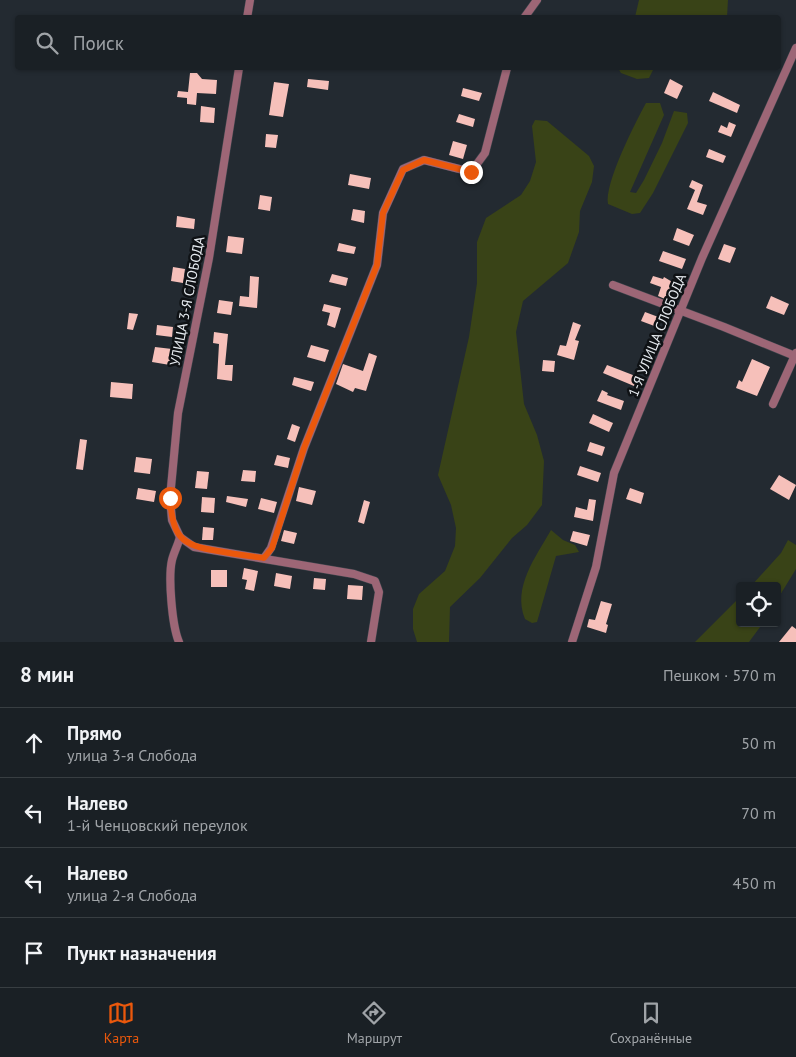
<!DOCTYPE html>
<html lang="ru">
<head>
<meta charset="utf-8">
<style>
  :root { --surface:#1a2025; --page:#23282d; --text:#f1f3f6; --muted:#9fa3a7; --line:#383e42; --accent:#ea580c }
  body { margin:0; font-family:"PT Sans",sans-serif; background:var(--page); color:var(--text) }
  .controls { position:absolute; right:15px; bottom:15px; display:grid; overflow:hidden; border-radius:5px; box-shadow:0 1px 4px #0004 }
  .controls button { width:45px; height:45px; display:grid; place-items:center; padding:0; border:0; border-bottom:1px solid var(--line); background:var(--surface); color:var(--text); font:25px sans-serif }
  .stop { position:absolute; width:15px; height:15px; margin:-11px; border:4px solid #ea580c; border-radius:50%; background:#fff }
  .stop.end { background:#ea580c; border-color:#fff; box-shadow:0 1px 5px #0008 }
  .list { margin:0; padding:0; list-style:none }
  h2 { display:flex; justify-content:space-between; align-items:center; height:65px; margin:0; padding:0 20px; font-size:21px }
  h2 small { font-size:16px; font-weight:400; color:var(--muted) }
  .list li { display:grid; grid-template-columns:32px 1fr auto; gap:15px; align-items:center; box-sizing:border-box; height:70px; padding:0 20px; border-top:1px solid var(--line) }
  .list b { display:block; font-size:19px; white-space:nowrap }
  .list p { margin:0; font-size:16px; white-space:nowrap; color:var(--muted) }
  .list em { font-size:16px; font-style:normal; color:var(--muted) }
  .icon { flex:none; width:28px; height:28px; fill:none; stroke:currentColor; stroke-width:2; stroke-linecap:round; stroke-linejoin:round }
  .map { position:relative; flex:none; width:796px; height:642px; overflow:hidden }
  .search { position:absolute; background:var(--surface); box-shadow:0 1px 4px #0004; left:15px; right:15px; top:15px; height:55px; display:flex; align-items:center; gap:12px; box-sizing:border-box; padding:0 18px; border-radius:5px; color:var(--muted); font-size:19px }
  .sheet { height:345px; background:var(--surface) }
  nav { display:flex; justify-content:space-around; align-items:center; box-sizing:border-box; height:70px; border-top:1px solid var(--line); background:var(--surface); font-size:14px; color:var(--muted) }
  nav a { display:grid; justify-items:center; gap:2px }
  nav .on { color:var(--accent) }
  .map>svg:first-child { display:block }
  .green { fill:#394317 }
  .building { fill:#f6c0ba }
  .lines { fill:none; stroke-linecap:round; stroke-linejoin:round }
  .minor-casing { stroke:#3e454c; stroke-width:9 }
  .minor { stroke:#9d6676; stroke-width:8 }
  .route { stroke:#ea580c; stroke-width:6 }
  .labels { text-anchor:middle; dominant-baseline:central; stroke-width:5; stroke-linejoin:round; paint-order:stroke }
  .street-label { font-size:14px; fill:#e7ecf1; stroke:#0f1215 }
</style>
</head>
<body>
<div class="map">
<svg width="796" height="642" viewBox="0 0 796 642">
  <rect width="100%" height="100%" fill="#232a31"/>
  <g class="green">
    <path d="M639,0H728L727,17H635Z"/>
    <path d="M618,68H654L649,78L637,79L621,73Z"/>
    <path d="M646,103H660L664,115L630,192L636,193L644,180L662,143L674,111L687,113L688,123L653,193L640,213L632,214L608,204C604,184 635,123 646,103Z"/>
    <path d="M535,120L547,121L589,156L594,166L592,182L580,211L579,232L568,263L523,301L516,332L524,404L537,435L544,461L542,505L527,525L512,538L480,578L450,607L449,642H417L413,629V609L419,594L445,571L455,546L456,528L451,505L438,475L469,337L477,283V242L486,218L521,195L530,181L536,162L532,126Z"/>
    <path d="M551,530L563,540L575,545L579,552L556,556L537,622L532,623L525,619C512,587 536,557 551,530Z"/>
    <path d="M788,540L796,545V569L777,600V586H751L781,553Z"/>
    <path d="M740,597V623H763L749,642H695Z"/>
  </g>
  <g class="building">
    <path d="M190,73H197L202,79L217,80L216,94L197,93L196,105L187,104V98L177,97L178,91L188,92Z"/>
    <path d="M308,79L329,81L328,90L307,87Z"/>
    <path d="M670,79L683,86L677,99L664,93Z"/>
    <path d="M274,82L289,84L283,117L269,115Z"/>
    <path d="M463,88L482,93L479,101L461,96Z"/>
    <path d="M713,92L740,105L737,113L709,101Z"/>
    <path d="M201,106L215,108L214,123L200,122Z"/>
    <path d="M459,114L475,119L473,127L456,122Z"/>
    <path d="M729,122L736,125L731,137L718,132L721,125L727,128Z"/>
    <path d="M266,134L278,135L276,148L265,147Z"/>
    <path d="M453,141L467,145L463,159L449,155Z"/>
    <path d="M709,149L726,156L723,163L706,157Z"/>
    <path d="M350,174L371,178L369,189L348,185Z"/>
    <path d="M692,180L703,185L697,202L707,205L703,215L687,209L695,190L689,187Z"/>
    <path d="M260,195L272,197L270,211L258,209Z"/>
    <path d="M353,209L365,211L364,223L351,220Z"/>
    <path d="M177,216L195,219L194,229L176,227Z"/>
    <path d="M677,228L694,235L689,246L673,240Z"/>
    <path d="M228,236L244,238L242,254L226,252Z"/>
    <path d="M339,243L356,247L354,254L337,251Z"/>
    <path d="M724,244L736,248L730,263L718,259Z"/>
    <path d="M663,251L686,259L682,269L659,261Z"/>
    <path d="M173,267L185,269L183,283L171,281Z"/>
    <path d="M332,274L348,278L346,286L329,282Z"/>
    <path d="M250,276L259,277L257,308L239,306L240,296L249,297Z"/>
    <path d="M653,276L663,279L664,277L674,283L665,299L658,296L661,287L650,283Z"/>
    <path d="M771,296L789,304L784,315L766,308Z"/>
    <path d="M219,300L233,302L231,315L217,313Z"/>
    <path d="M324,304L341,308L335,328L327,325L330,313L322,311Z"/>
    <path d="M645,312L661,318L657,327L641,321Z"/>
    <path d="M129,313L138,314L133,330L127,329Z"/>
    <path d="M573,322L581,325L575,340L579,341L574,360L557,355L560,345L566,346Z"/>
    <path d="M157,325L173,327L172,337L156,335Z"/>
    <path d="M214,332L228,334L225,365H233L232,381L217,379L219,344L213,343Z"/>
    <path d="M311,345L329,350L325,362L307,357Z"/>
    <path d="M155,347L172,349L170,365L152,362Z"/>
    <path d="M369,353L377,356L366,391L355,388L353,392L336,384L343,364L363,371Z"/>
    <path d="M752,359L770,367L757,396L736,388L739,380L742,382Z"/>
    <path d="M543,360L555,361L554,372L542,371Z"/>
    <path d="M607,365L638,377L634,386L603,373Z"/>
    <path d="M294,377L314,382L311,391L292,385Z"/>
    <path d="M111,382L133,384L132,399L110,397Z"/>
    <path d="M602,390L608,393L607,395L624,401L621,410L597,401Z"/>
    <path d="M593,414L613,423L609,432L589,423Z"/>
    <path d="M292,424L300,427L295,442L287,439Z"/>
    <path d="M80,439L87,440L83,470L76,469Z"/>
    <path d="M590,442L605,447L602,456L587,451Z"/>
    <path d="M277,455L290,458L288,468L274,465Z"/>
    <path d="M136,457L152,459L150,474L134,472Z"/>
    <path d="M580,466L601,473L598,482L577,475Z"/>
    <path d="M243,470L256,471L255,482L241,481Z"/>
    <path d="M197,471L209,472L207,489L195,488Z"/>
    <path d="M779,475L796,485L789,500L770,489Z"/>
    <path d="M299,487L316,491L312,505L296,501Z"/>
    <path d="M138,488L156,491L154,502L136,499Z"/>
    <path d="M630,488L644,493L641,504L626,499Z"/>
    <path d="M227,496L248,499L246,507L226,502Z"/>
    <path d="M202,497L215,498L214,513L201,512Z"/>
    <path d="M261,498L277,502L274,513L258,509Z"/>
    <path d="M589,499L596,500L593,521L574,517L576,507L587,510Z"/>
    <path d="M364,500L370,502L364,524L358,522Z"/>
    <path d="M203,527L214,528L213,540H202Z"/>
    <path d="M284,530L297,533L294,544L281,541Z"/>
    <path d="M573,531L590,535L587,546L570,541Z"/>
    <path d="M244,568L258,571L254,591L245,589L247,580L242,579Z"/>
    <rect x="211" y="570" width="16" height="17"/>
    <path d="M276,573L292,576L290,589L274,586Z"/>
    <path d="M314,578L326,579L325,590L313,589Z"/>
    <path d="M348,585L363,586L362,600L347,599Z"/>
    <path d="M601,601L612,604L606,624L608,625L606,633L587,627L589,619L595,620Z"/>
    <path d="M792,626L796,629V642H779Z"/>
  </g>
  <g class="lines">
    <g class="minor-casing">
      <g id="minor">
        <path d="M247,18L250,0"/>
        <path d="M524,18L537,0"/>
        <path d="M239,68L209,258L178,413L170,498L172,520L180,537L194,547L354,574L375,581L379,592L371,642"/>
        <path d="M613,285L724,327L795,356"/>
        <path d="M773,404L796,353"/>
        <path d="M264,558L271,548L304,448L377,265L383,213L403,169L424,160L471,172L485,153L507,68"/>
        <path d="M179,642C172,626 168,577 172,560C174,552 178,545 180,537"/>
        <path d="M572,642L596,567L614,473L702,258L796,48"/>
      </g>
    </g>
    <use href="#minor" class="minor"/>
  </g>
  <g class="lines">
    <path class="route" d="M170,498C173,537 180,545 218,551C233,554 249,556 264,558L272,548L304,448L377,265L383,213L403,170L424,160L471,172"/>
  </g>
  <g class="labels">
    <g class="street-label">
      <text transform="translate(187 301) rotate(-79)">УЛИЦА 3-Я СЛОБОДА</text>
      <text transform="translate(657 335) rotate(-68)">1-Я УЛИЦА СЛОБОДА</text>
    </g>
  </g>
</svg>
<div class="controls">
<button><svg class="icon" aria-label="locate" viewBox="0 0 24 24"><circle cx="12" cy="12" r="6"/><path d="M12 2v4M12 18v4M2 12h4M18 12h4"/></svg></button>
</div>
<div class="stop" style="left:170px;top:498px"></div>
<div class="stop end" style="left:471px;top:172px"></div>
<div class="search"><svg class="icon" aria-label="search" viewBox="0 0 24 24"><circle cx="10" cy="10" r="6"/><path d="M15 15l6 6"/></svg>Поиск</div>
</div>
<section class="sheet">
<h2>8 мин<small>Пешком · 570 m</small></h2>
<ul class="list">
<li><svg class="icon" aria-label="ahead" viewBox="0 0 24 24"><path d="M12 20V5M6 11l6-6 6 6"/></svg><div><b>Прямо</b><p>улица 3-я Слобода</p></div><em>50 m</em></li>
<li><svg class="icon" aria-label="left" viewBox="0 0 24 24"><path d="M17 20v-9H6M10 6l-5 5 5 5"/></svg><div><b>Налево</b><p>1-й Ченцовский переулок</p></div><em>70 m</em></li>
<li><svg class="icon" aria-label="left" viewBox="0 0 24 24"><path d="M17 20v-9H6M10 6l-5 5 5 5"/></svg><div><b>Налево</b><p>улица 2-я Слобода</p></div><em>450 m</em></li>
<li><svg class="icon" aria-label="arrive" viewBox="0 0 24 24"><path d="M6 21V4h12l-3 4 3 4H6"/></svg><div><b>Пункт назначения</b></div></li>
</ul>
</section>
<nav>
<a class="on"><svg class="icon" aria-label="map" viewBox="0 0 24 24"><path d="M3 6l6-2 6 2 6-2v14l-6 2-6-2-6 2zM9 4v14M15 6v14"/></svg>Карта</a>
<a><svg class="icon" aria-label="directions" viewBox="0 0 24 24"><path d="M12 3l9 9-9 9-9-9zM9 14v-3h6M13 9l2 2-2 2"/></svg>Маршрут</a>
<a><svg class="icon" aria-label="saved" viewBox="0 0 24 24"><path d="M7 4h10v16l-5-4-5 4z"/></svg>Сохранённые</a>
</nav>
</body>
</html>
